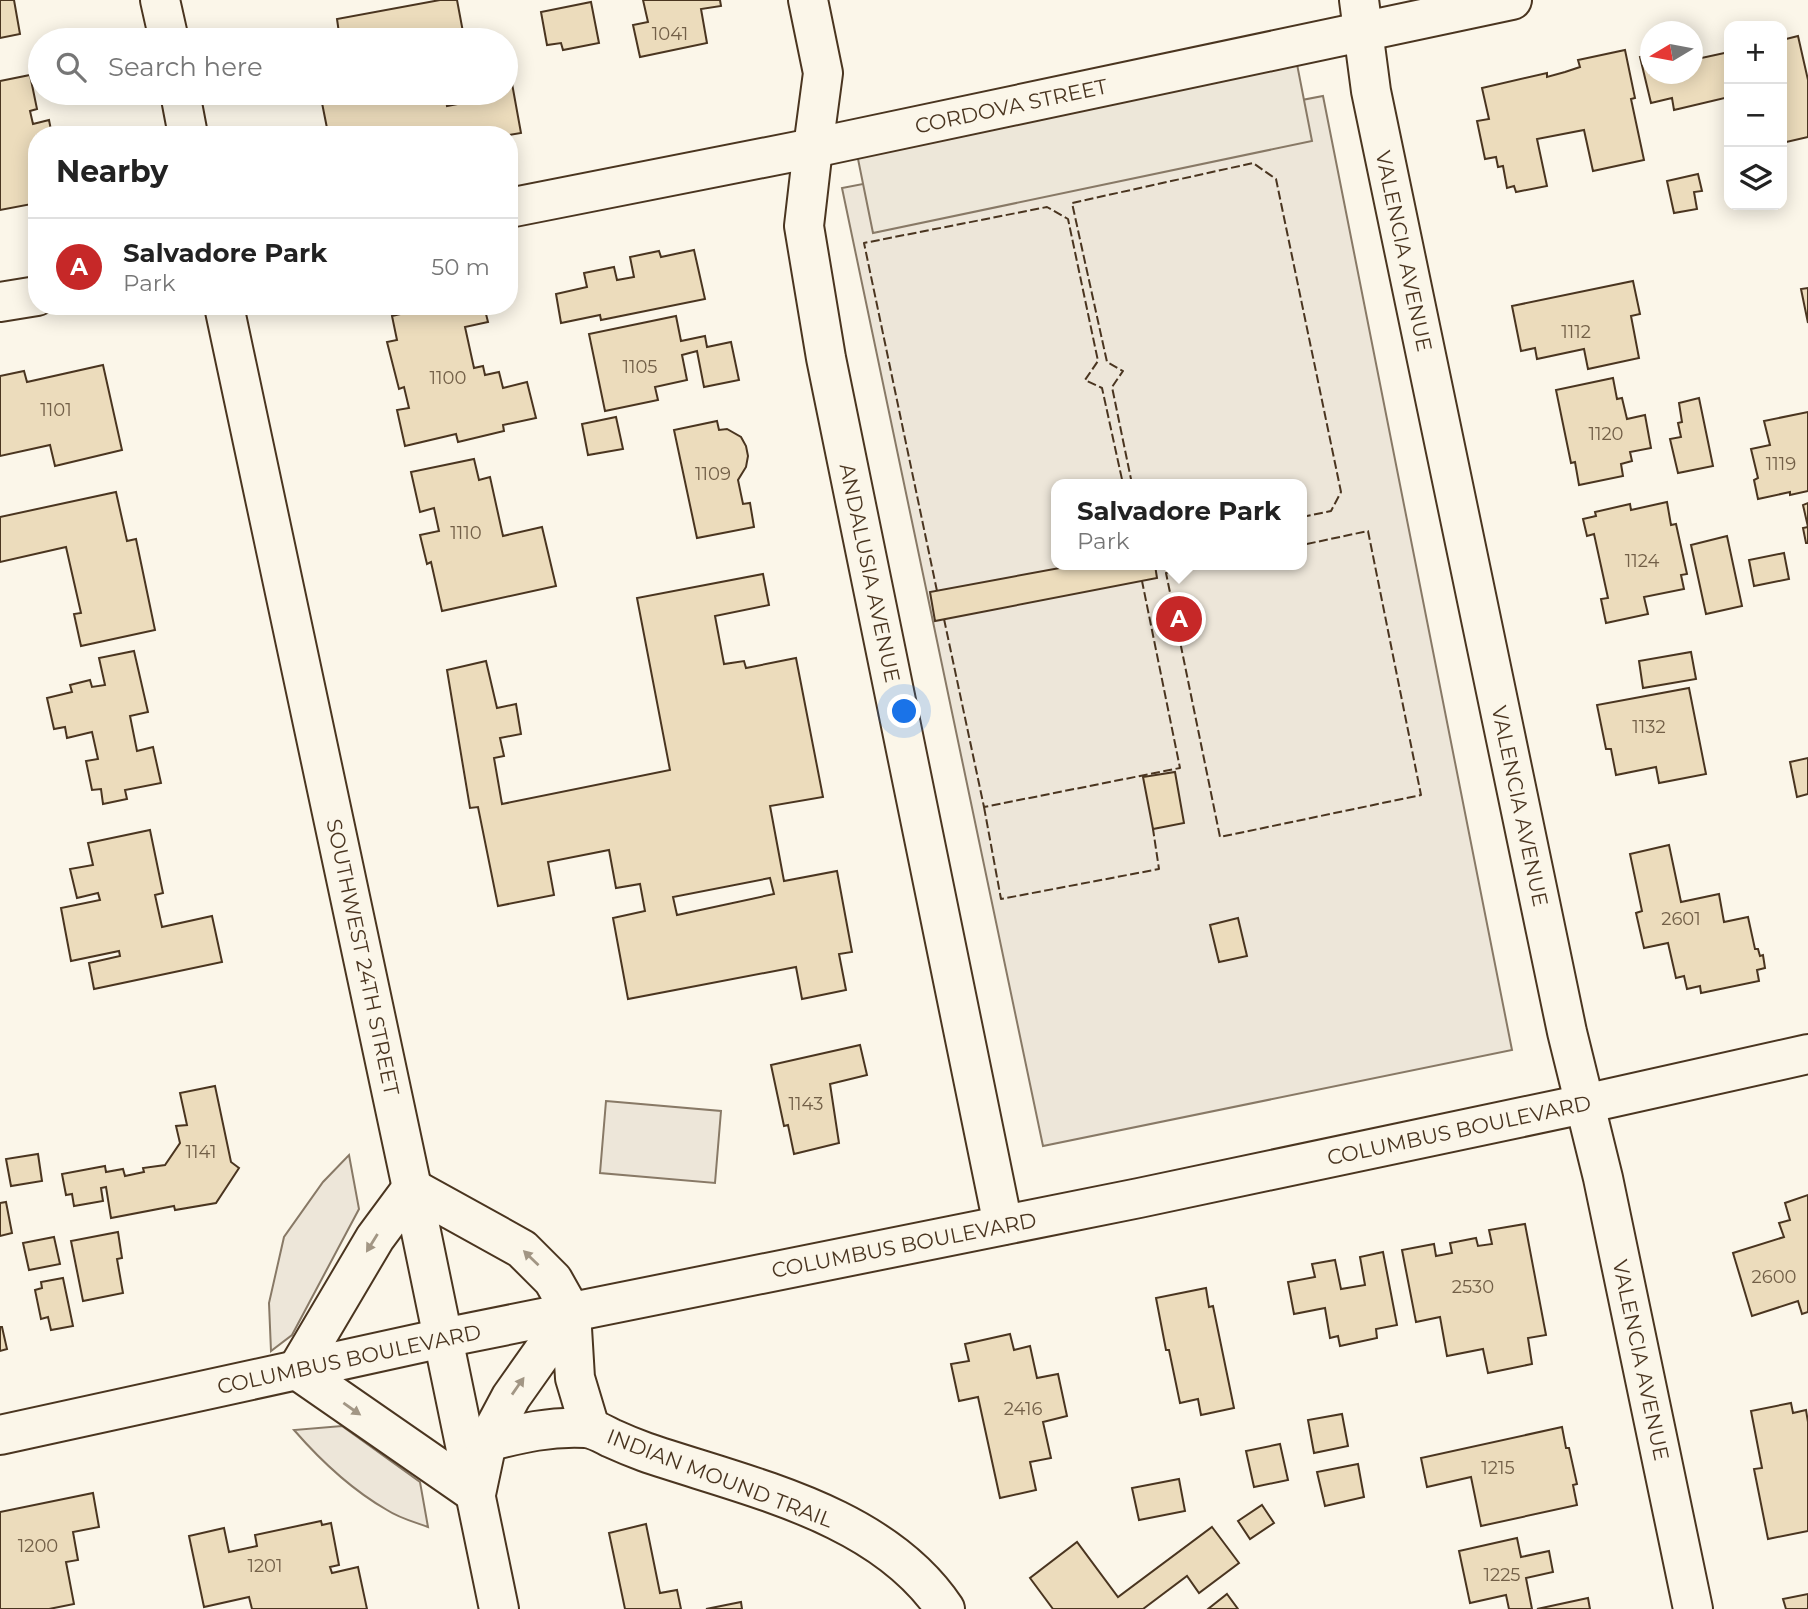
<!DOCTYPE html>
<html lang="en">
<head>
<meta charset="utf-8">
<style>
  :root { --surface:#fff; --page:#f2f2f2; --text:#222; --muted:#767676; --line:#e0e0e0; --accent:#c62828 }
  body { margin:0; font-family:Montserrat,sans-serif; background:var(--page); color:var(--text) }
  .controls { position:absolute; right:21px; top:21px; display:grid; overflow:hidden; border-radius:14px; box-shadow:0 4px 18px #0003 }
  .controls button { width:63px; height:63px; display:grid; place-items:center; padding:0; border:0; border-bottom:2px solid var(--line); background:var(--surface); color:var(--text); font:35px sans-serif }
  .compass { position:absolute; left:1640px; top:21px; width:63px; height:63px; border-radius:50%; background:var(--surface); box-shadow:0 4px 18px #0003; rotate:260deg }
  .you { position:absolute; left:905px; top:712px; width:24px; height:24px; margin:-18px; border:5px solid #fff; border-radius:50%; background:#1a73e8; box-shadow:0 0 0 10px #1a73e833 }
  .badge { display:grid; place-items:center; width:46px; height:46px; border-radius:50%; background:var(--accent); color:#fff; font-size:23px; font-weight:700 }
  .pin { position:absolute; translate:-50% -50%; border:4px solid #fff; box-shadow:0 2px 7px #0006 }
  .popup { position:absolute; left:1051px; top:479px; width:256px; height:91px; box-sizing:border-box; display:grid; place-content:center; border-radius:14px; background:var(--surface); filter:drop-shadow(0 2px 5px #0005); font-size:23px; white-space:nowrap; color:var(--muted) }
  .popup b { font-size:26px; color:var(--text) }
  .popup::after { content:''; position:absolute; left:50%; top:100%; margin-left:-14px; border:14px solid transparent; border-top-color:var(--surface) }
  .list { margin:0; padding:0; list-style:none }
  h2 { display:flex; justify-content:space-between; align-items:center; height:91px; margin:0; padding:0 28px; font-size:30px }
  h2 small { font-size:23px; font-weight:400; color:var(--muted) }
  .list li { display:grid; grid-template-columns:46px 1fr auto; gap:21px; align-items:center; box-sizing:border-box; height:98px; padding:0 28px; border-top:2px solid var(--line) }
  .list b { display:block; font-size:26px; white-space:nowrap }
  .list p { margin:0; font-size:23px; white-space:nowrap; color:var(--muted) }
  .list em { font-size:23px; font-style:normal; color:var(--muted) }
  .icon { flex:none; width:38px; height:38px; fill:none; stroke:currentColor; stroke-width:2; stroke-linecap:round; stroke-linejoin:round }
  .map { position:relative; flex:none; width:1808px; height:1609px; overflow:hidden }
  .search { position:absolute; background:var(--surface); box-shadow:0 4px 18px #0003; left:28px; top:28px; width:490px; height:77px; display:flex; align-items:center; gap:18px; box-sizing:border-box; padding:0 24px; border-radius:38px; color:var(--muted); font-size:26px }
  .panel { position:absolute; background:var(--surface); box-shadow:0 4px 18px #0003; left:28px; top:126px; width:490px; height:189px; border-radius:28px }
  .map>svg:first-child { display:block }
  .green { fill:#ede6d9; stroke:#887966; stroke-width:2; fill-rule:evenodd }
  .parking { fill:#ede7d9; stroke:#887966; stroke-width:2 }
  .building { fill:#ecdcbc; stroke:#4a3520; stroke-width:2; fill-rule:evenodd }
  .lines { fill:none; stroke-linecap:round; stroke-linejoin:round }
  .minor-casing { stroke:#4a3520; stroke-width:42 }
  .minor { stroke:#fbf6e9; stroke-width:38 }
  .fence { stroke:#4a3520; stroke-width:2; stroke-dasharray:9 3.5; stroke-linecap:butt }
  .oneway { fill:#a29684 }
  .labels { text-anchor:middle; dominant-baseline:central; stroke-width:5; stroke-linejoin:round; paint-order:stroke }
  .number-label { font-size:18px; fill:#725f47 }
  .street-label { font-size:21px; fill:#4a3520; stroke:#fbf6e9 }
</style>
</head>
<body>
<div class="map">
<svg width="1808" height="1609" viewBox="0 0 1808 1609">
  <rect width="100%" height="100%" fill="#fbf6e9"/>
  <g class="green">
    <path d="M1323,96L1512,1050L1043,1146L842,188ZM1056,484H1302V565H1056Z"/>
    <path d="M606,1101L721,1111L715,1183L600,1173Z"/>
    <path d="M349,1155L359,1209L292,1335L271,1351L269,1303L284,1237L323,1182Z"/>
    <path d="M342,1426L420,1482L428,1527C414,1522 399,1518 387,1510C352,1490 321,1461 294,1430Z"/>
  </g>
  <path class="parking" d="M1296,59L1312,141L873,233L857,154Z"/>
  <g class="building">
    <path d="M0,0H14L20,34L0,38Z"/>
    <path d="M440,0H457L463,32L435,37V40H340L337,19Z"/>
    <path d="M643,0H720L721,6L701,9L707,43L640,57L633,25L648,22Z"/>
    <path d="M591,2L599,43L563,50L561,43L547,45L541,12Z"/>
    <path d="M1798,36L1808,80V137L1782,143V40Z"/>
    <path d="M1625,50L1635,98L1631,99L1644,160L1593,171L1584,130L1537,139L1547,186L1516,192L1514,186L1507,188L1503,166L1498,167L1496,157L1485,159L1477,121L1489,119L1482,88L1547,73V77L1565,72L1580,67L1578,60Z"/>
    <path d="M1729,52V97L1674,110L1672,98L1651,103L1640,57L1650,55V74H1692V60Z"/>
    <path d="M509,67L521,133L509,135H362L360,128L328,133L320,93H445L447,106L463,103L461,93H506V68Z"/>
    <path d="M30,75L37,109L30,111L33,124L49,120L52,135H37V203L0,210V81Z"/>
    <path d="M1698,174L1702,191L1694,192L1697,209L1674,213L1667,181Z"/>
    <path d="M694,250L705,299L601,320L600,315L561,323L556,294L587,287L584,273L614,267L617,280L634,277L630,257L659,251L661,257Z"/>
    <path d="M1633,281L1640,314L1631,316L1639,358L1588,369L1584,349L1537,359L1535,348L1521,351L1512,306Z"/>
    <path d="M1808,288V323L1801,289Z"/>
    <path d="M455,306H484L488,322L465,327L474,368L483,366L485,375L499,372L503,388L527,382L536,418L503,425L504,431L458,442L456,434L405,446L397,410L409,408L404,387L399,389L387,342L397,340L392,316L426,308L427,313Z"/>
    <path d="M676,316L681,341L705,336L707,347L731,342L739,380L704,387L697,351L682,355L687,380L655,387L658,400L605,411L589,334Z"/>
    <path d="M103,365L122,450L55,466L50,445L0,456V376L24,371L27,382Z"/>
    <path d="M1613,378L1617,399L1622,398L1627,419L1645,415L1651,448L1630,452L1632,461L1621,464L1623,476L1579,485L1575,462L1571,463L1556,390Z"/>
    <path d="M1699,398L1713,466L1678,473L1670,439L1681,437L1678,423L1682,422L1679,403Z"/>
    <path d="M1808,412V491L1790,495V492L1758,499L1754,480L1758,478L1751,449L1770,445L1764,421Z"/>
    <path d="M616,417L623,449L588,455L582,424Z"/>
    <path d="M717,421L719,430L727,429L741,437L746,446L748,456L746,467L738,480L743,504L750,503L754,527L697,538L674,430Z"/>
    <path d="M474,459L479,480L490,477L503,536L542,527L556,586L442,611L431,562L427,564L420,535L439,531L434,508L420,512L411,472Z"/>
    <path d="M116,492L127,541L136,539L155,630L81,646L74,614L81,613L66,547L0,562V517Z"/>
    <path d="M1667,502L1671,525L1676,524L1687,574L1681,575L1684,589L1644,597L1648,614L1606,623L1601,599L1608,598L1594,534L1587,536L1583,519L1596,516L1595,512L1630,504L1631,510Z"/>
    <path d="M1808,503V543H1806L1803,528L1808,527L1803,505Z"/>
    <path d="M1727,536L1742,606L1706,614L1691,545Z"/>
    <path d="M1784,553L1789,579L1754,586L1749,560Z"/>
    <path d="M1076,565H1155L1157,578L935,621L930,592Z"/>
    <path d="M763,574L769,605L715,616L724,664L744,661L746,668L796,658L823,797L770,806L784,881L837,871L852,952L839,954L846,990L802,999L796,967L628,999L613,918L645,911L640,884L616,888L609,850L548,862L554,895L498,906L478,807L470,808L447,670L486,661L497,708L516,704L521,734L500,738L504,756L494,758L502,804L670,770L637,598ZM770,878L774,894L677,915L673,897Z"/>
    <path d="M134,651L148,712L130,716L137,751L153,747L161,783L125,790L127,799L103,804L101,789L92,790L86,761L98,759L92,732L67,738L65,727L54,729L47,698L72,692L70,685L90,680L92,687L105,685L99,658Z"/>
    <path d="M1691,652L1696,679L1643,688L1639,661Z"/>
    <path d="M1689,688L1706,774L1659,783L1656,767L1616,775L1611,749H1606L1597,705Z"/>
    <path d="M1808,758V794L1797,797L1790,762Z"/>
    <path d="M1175,772L1184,823L1153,829L1143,777Z"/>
    <path d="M150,830L163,893L155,895L162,927L212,916L222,962L94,989L89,963L120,956L119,951L71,961L61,908L100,900L98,893L77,898L70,869L93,865L88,843Z"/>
    <path d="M1669,845L1681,902L1719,894L1724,922L1748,917L1755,949H1758L1760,956L1763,955L1765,968L1757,970L1759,981L1701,993L1700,986L1687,989L1684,976L1676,978L1668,943L1644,948L1636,913L1642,911L1630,854Z"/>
    <path d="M1238,918L1247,956L1219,962L1210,925Z"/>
    <path d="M860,1045L867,1075L830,1084L839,1143L794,1154L788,1125L784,1126L771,1065Z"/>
    <path d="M215,1086L231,1162L239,1168L216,1203L175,1210L174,1206L111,1218L106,1187L101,1188L103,1201L74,1206L72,1194L66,1195L62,1174L105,1166L106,1172L123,1169L125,1176L144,1172L143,1168L165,1165L180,1143L176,1126L187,1125L180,1093Z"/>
    <path d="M38,1154L42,1181L11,1186L6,1159Z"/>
    <path d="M1808,1195V1312L1802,1314L1798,1301L1752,1316L1733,1253L1784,1237L1779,1223L1790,1220L1785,1203Z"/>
    <path d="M6,1202L12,1233L0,1236V1203Z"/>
    <path d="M1525,1224L1546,1335L1528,1338L1532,1364L1488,1373L1483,1349L1447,1356L1440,1317L1416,1322L1402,1250L1434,1244L1436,1256L1452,1253L1450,1243L1476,1238L1478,1246L1492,1244L1489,1230Z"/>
    <path d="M118,1232L122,1258L117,1259L123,1293L83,1301L71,1241Z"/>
    <path d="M54,1237L60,1264L29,1270L23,1243Z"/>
    <path d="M1383,1252L1397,1325L1376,1329L1377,1338L1340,1346L1338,1336L1330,1338L1325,1308L1294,1314L1288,1282L1315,1277L1312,1264L1335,1260L1341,1289L1365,1285L1360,1257Z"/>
    <path d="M63,1278L73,1326L51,1330L48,1317L41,1319L35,1290L42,1288L41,1282Z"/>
    <path d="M1206,1288L1209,1307L1213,1306L1234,1408L1201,1415L1198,1399L1180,1403L1169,1350H1166L1156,1298Z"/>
    <path d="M0,1327H2L7,1349L0,1351Z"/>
    <path d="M1010,1334L1014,1350L1030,1346L1037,1378L1058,1374L1067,1416L1043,1422L1051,1458L1030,1462L1036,1490L1000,1498L978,1397L959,1401L951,1364L969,1361L965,1344Z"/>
    <path d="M1791,1403L1793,1413L1806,1410L1808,1422V1531L1768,1539L1754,1469L1762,1468L1751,1411Z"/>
    <path d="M1342,1414L1348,1446L1314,1453L1308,1420Z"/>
    <path d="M1562,1427L1566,1448H1569L1577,1484L1573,1485L1577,1505L1481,1526L1471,1477L1427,1487L1421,1458Z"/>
    <path d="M1280,1444L1288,1480L1254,1487L1246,1451Z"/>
    <path d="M1358,1464L1364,1497L1325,1506L1317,1472Z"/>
    <path d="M1179,1479L1185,1511L1139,1520L1132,1488Z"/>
    <path d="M93,1493L99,1527L73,1532L78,1560L66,1562L74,1604L49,1609H0V1512Z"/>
    <path d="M1262,1505L1274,1523L1250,1539L1238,1521Z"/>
    <path d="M321,1521L322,1525L331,1523L339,1565L330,1567L332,1573L358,1567L367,1609H252L249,1597L204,1607L189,1536L224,1528L229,1552L257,1546L255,1535Z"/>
    <path d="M646,1524L660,1593L677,1590L681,1609H625L609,1533Z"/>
    <path d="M1212,1527L1239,1563L1199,1593L1187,1576L1143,1609H1053L1030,1578L1077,1542L1118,1597Z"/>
    <path d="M1517,1538L1521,1557L1549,1551L1553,1572L1526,1578L1532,1609H1509L1506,1595L1470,1603L1459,1551Z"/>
    <path d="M1227,1594L1238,1609H1208Z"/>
    <path d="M1808,1594V1609H1786L1783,1599Z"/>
    <path d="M1588,1598L1590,1609H1537Z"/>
    <path d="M741,1602L742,1609H706Z"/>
  </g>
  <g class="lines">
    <g class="minor-casing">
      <g id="minor">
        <path d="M160,0L169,40"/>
        <path d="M808,0L823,73L813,148L804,226L826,358L1003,1225"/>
        <path d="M1359,0L1371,91L1567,1032L1603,1178L1693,1609"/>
        <path d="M180,93L188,135"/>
        <path d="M509,208L813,148L1512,0"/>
        <path d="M0,302L37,296"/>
        <path d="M224,306L412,1188L499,1609"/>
        <path d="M571,1312L511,1397L487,1442L476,1494L297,1370L375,1238L412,1188L522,1249L553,1280L571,1312L575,1378L590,1428"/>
        <path d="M0,1435L443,1338L1139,1198L1584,1104L1808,1054"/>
        <path d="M487,1442C521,1433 551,1426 586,1428C595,1429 603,1434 611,1438C622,1443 634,1448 645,1452C747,1487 881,1513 945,1609"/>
      </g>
    </g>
    <use href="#minor" class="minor"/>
    <g class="fence">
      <path d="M1132,484L1112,387L1123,371L1107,362L1072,203L1253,163L1276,179L1341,492L1331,511L1302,517"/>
      <path d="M1205,565L1166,573L1220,837L1421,795L1368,531L1302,545"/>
      <path d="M937,591L864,243L1047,207L1068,219L1098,361L1085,380L1102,388L1123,484"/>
      <path d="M944,619L984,807L1180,768L1142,581"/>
      <path d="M984,807L1001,899L1159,869L1153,829"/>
    </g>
  </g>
  <defs><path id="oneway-solid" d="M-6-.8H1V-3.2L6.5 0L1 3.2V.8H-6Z" transform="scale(1.75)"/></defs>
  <g class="oneway">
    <use href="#oneway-solid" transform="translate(372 1243) rotate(122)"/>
    <use href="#oneway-solid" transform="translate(531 1258) rotate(-136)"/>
    <use href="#oneway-solid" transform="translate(518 1386) rotate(-55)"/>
    <use href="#oneway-solid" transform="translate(352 1409) rotate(35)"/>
  </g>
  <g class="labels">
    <g class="number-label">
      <text x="670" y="34">1041</text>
      <text x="1576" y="332">1112</text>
      <text x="640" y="367">1105</text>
      <text x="448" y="378">1100</text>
      <text x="56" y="410">1101</text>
      <text x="1606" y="434">1120</text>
      <text x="1781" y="464">1119</text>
      <text x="713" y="474">1109</text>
      <text x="466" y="533">1110</text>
      <text x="1642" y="561">1124</text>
      <text x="1649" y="727">1132</text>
      <text x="1681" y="919">2601</text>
      <text x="806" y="1104">1143</text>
      <text x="201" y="1152">1141</text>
      <text x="1774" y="1277">2600</text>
      <text x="1473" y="1287">2530</text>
      <text x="1023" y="1409">2416</text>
      <text x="1498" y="1468">1215</text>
      <text x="38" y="1546">1200</text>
      <text x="265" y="1566">1201</text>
      <text x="1502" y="1575">1225</text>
    </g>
    <g class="street-label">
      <text transform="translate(1011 106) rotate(-12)">CORDOVA STREET</text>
      <text transform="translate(1404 251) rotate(78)">VALENCIA AVENUE</text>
      <text transform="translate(870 573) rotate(78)">ANDALUSIA AVENUE</text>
      <text transform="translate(1520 806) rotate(78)">VALENCIA AVENUE</text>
      <text transform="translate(363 957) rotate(78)">SOUTHWEST 24TH STREET</text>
      <text transform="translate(1459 1130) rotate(-12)">COLUMBUS BOULEVARD</text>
      <text transform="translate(904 1245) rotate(-11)">COLUMBUS BOULEVARD</text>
      <text transform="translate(349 1359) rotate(-12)">COLUMBUS BOULEVARD</text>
      <text transform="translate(1641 1360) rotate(78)">VALENCIA AVENUE</text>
      <text transform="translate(720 1478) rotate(21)">INDIAN MOUND TRAIL</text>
    </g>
  </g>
</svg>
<div class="controls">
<button>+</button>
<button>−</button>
<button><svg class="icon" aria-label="layers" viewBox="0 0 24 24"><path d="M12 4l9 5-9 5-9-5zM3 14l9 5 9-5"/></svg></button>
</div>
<svg class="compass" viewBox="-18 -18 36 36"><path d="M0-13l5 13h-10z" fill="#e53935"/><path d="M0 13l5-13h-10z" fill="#767676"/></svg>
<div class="you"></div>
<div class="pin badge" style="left:1179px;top:619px">A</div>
<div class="popup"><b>Salvadore Park</b>Park</div>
<div class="search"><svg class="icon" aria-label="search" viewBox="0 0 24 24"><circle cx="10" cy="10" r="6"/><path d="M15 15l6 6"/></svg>Search here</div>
<section class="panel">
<h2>Nearby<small></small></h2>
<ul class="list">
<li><span class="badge">A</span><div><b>Salvadore Park</b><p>Park</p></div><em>50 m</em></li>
</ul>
</section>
</div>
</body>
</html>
